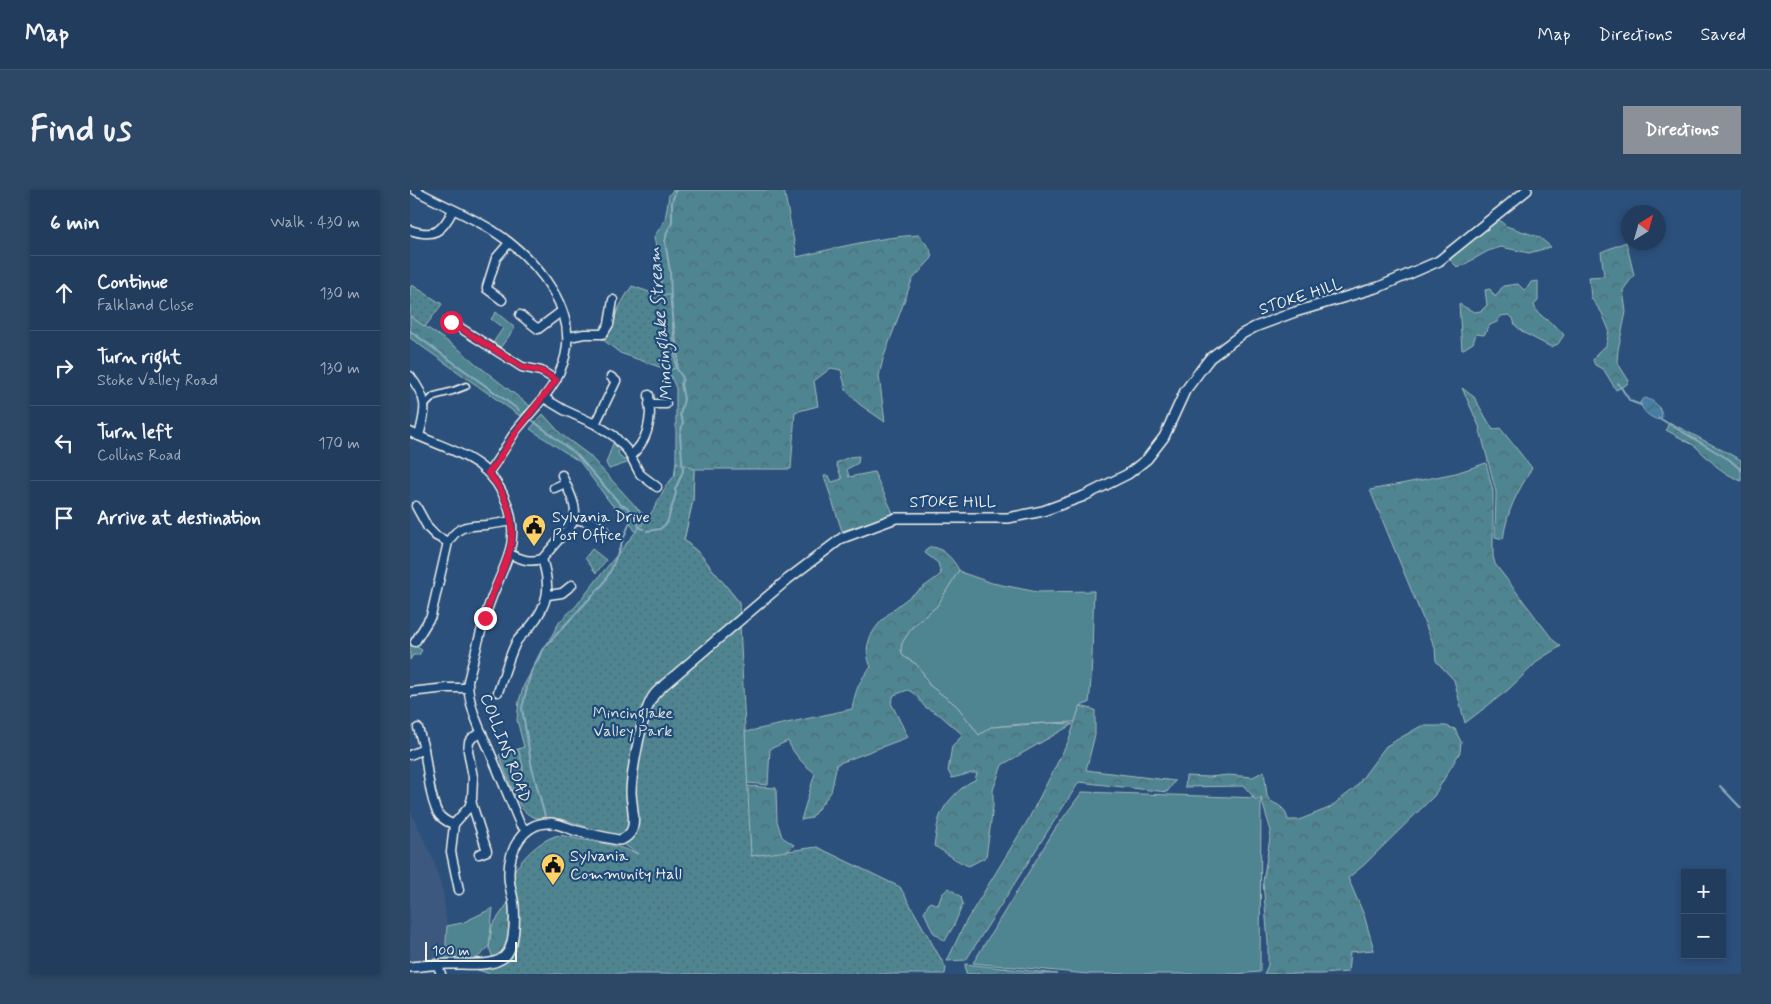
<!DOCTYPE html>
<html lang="en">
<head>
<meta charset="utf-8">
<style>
  :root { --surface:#213c5d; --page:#2d4766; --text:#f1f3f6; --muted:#a2adbc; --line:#3e5672; --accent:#8c9099 }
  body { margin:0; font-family:Mynerve,sans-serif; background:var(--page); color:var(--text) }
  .controls { position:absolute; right:15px; bottom:15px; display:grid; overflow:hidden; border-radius:0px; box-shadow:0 2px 8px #0003 }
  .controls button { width:45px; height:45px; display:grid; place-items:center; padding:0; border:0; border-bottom:1px solid var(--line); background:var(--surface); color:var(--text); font:25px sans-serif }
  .compass { position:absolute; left:1211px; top:15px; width:45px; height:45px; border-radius:50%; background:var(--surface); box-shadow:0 2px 8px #0003; rotate:37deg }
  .scale { position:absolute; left:15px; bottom:12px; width:92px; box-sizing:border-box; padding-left:5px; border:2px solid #f4f1e8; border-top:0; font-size:14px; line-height:18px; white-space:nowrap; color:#f4f1e8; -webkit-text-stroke:4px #1f4a7a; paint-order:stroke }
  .stop { position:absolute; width:15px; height:15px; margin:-11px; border:4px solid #e11d48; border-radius:50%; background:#fff }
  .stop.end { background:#e11d48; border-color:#fff; box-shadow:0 1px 5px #0008 }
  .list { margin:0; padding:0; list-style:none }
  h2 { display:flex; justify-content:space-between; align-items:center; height:65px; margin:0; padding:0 20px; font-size:21px }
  h2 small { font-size:16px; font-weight:400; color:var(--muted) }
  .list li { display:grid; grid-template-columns:32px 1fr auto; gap:15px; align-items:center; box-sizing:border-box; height:75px; padding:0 20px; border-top:1px solid var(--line) }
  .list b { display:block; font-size:19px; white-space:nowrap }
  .list p { margin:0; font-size:16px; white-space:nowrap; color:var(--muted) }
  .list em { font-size:16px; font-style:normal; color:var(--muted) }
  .icon { flex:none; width:28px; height:28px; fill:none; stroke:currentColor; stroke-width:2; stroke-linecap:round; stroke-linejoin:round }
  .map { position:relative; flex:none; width:1331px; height:784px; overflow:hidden; border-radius:0px }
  header { display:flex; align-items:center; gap:30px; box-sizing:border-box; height:70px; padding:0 25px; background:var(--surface); border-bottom:1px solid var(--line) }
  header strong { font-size:24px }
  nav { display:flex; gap:28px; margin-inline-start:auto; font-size:18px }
  .intro { display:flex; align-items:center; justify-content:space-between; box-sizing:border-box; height:120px; padding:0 30px }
  h1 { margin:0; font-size:35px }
  .button { padding:12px 22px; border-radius:0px; background:var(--accent); color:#fff; font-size:18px; font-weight:700 }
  main { display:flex; gap:30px; padding:0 30px }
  aside { flex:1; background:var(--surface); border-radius:0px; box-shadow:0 2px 8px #0003 }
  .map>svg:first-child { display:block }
  .built { fill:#3c587f }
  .grass { fill:#4f8491; stroke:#a2babc }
  .forest { fill:url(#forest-crowns); stroke:#a2babc }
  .park { fill:url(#park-dots); stroke:#a2babc }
  .water { fill:url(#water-waves); stroke:#8cacbe }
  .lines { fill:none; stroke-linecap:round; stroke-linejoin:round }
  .stream { stroke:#8cacbe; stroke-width:2 }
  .pedestrian-casing { stroke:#f4f1e8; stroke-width:9 }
  .minor-casing { stroke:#f4f1e8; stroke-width:11 }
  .tertiary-casing { stroke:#f4f1e8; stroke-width:12 }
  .pedestrian { stroke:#1f4a7a; stroke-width:5.5 }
  .minor { stroke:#1f4a7a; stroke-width:8 }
  .tertiary { stroke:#1f4a7a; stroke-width:9 }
  .route { stroke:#e11d48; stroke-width:6 }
  .labels { text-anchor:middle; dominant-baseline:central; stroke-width:4.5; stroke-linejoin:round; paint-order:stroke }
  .street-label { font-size:16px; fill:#f4f1e8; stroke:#1f4a7a }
  .poi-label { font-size:16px; fill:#f4f1e8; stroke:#1f4a7a; text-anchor:start }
  .park-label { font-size:16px; fill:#dbe1db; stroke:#1f4a7a }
  .water-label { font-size:18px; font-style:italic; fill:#dae0de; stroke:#1f4a7a }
</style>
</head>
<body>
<header>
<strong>Map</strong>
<nav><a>Map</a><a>Directions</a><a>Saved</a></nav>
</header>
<div class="intro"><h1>Find us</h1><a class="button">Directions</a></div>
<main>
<aside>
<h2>6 min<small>Walk · 430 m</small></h2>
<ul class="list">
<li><svg class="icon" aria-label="ahead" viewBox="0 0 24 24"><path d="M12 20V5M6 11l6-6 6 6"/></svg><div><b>Continue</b><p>Falkland Close</p></div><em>130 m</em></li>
<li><svg class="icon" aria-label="right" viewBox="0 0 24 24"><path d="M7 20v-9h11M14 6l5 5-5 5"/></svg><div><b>Turn right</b><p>Stoke Valley Road</p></div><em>130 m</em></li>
<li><svg class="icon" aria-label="left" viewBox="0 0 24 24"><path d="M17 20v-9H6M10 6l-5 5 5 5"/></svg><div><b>Turn left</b><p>Collins Road</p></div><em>170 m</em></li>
<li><svg class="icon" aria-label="arrive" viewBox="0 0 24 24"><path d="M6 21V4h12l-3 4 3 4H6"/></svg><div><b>Arrive at destination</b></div></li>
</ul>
</aside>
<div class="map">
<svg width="1331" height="784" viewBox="0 0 1331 784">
  <defs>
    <pattern id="forest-crowns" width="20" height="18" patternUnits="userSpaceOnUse" patternTransform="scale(1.25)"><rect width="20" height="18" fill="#4f8491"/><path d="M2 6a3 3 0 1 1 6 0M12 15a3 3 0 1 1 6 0" fill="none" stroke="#4d6c73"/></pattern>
    <pattern id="park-dots" width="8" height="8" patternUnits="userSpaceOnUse" patternTransform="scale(1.25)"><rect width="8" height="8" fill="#4f8491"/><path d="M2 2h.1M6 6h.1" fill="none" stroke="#4d6c73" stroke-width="1.8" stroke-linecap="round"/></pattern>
    <pattern id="water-waves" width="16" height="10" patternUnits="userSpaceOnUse" patternTransform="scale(1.25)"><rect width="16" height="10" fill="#467ea2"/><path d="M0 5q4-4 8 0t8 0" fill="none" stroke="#476679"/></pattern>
  </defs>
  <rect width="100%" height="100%" fill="#2c507c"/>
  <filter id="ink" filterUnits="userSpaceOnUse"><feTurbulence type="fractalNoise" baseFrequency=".02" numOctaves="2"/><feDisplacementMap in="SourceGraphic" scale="10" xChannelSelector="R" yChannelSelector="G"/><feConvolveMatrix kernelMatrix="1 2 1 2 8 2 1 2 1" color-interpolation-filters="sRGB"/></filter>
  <g filter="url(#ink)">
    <path class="built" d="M0,620L23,669L33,702L37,736L35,770L0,772Z"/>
    <g class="grass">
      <path d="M86,122L105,138L90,158L83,153L93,138L81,129Z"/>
      <path d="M204,251L210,259L208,263L213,270L218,268L220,272L199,279L196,273Z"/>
      <path d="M549,380L553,383L582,393L627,402L684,401C682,438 683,476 679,513L670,516L665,532L612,534L581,537L569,545L547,516L519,495L513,483L506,474L493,466L491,460L492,453L502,437L527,416Z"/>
      <path d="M0,453L12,460L9,465H3L0,470Z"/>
      <path d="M108,559C115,581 116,581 103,601L89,565Z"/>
      <path d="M672,602L851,608L850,782L825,784H678L563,773L645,639Z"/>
      <path d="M83,718L79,757L66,769L35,770L37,736L52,733Z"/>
    </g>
    <g class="forest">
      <path d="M263,0H374L387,67C427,58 467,47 509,45L520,59L522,68L502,90L473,169L469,186L475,232L449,214L436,200L431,180L421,178L404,191L408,216L385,222L381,279H284L283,310L274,350L290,364L329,412L148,481L263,296L266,272V198L258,180L266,177L260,106L248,105L252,88L244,47L255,30L259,5Z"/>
      <path d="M1089,30L1096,36L1129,47L1141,57L1119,63L1091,57L1078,61L1048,78L1040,70L1044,63Z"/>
      <path d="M1216,52L1224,85L1213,100L1216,122L1208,160L1207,172L1219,191L1216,195L1206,200L1194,180L1185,175L1183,170L1188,162L1196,156L1199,140L1192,123L1181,108L1179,87L1194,86L1191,62Z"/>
      <path d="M1128,91V111L1124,115C1128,128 1146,133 1154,145L1148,154L1141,157L1114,143L1105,135L1103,128L1098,125L1091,126L1087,132L1080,135L1074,145L1066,144L1063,153L1052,160L1049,114L1064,122L1071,121L1077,115L1075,100L1080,99L1085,107L1093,96L1108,94L1114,100L1118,97L1121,92Z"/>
      <path d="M0,126L50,160L66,174L120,216L110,226L0,148Z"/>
      <path d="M1052,198L1064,207L1083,240L1090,238L1122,278C1106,305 1098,318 1093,349L1085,347L1086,302L1069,236Z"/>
      <path d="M133,224L152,245L179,265L237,329L226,343L216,325L202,315L170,272L120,239Z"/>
      <path d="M1259,232L1331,270V291L1317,284L1306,276L1285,256L1256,240Z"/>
      <path d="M449,266L448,273L437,279L439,287L464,282L484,325L432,341L414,286H419L422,292L432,289L426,273L439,267Z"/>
      <path d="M1076,273L1083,301V366L1085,374L1144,451L1151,456L1130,469L1098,500L1055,533L1044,490L1026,471L1025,458L960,300L1046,283Z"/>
      <path d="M519,357C532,356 543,369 549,380L527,416L502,437L492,453L491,460L493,466L506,474L513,483L519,495L547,516L569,545L581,537L640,533L663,534L592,575L583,600V617L576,667L559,676C545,671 536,662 524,656C526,645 527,629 533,620C538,610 555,593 565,590L567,583H562L542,588L538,581L542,556L553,545L530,525L515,517L505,504L498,500L484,505L481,513L498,547L427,574L421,602L401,628L391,630L405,583C393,574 384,565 378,551L360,559L358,595L337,593L335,542L442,519C445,502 449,490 461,477C458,470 456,462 458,454C464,426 509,402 531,384L528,373L515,363Z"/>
      <path d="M670,516L685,520V545L676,580L765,591L757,602L669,592L556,770L537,771L555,733L618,630L659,550Z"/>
      <path d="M1011,536H1036L1045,539L1051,552L1050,562L1024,606L954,675L938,688L954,725L964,760L940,762L938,782L910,784H854L858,775V752L853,692L861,641L851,608L846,610L834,596L775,597L776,586L799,587L818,585L843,587L854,581L857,606L860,611C871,616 875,618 878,630H889L919,618L945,598L976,556Z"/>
      <path d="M337,596L366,598L367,631L372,647L384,655L376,662L341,666Z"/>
      <path d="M109,697L114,784H98L82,778V765L79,757L82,736Z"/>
      <path d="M539,698L551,707L553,714L544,735L535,751L523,742L514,722L520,712L528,715L532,704Z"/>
      <path d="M555,774L639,783L647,784H556Z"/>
    </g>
    <g class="park">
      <path d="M2,95L32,114L15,137L0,126V98Z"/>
      <path d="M222,96L248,105H260L266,178L258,180L210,163L192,149C203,131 210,113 222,96Z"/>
      <path d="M266,272L284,279L283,310L274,350L290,364L329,412L341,666L407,657L490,697L536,778L535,784H80L65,779C75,777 87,776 96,771C109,764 110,729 109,716C107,704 104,693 104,681C115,666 128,652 145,646C152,644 161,648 168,649C189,652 209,656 228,664C213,652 170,633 151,629C141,627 129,630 121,626C111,621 107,610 103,601C116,581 115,581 108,559L114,557L107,530L109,511L114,495L150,431L166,416L193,382L242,322L256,296L265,285Z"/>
      <path d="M182,359L196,370L186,383L175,368Z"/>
    </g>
    <path class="water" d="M1235,208C1244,210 1252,218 1252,227L1249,230C1240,228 1232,221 1230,212Z"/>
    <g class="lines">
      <g class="stream">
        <path d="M0,141L109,220"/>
        <path d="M1208,193L1220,211L1231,215"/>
        <path d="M1249,228L1320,270L1331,280"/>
        <path d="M122,230L167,265L211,315L217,317L224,327"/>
        <path d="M237,341L250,339L257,333L266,303L265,300L273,281L270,245L273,232L270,225L274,209L271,194L273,188L267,179L268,169L261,109L260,81L255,52L257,42L262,33V12L266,0"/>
        <path d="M1310,596L1331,618"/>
        <path d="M136,630L122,578L112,518L121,482L132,460L193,394L201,380L222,327H224L227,330L229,337L233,339"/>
      </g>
      <g class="pedestrian-casing">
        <path id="pedestrian" d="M15,215L24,206L43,201L56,196"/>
      </g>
      <g class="minor-casing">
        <g id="minor">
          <path d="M5,0C30,14 58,25 82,40C127,69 176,125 150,181C140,205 120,222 105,242C96,256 88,270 78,283"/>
          <path d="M0,40C24,48 32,42 43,20"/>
          <path d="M92,110L77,99V97L86,68L99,53"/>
          <path d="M110,125L128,139L152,121"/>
          <path d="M41,132L112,177L131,181L146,190"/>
          <path d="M159,147L174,144H193L199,134L203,110"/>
          <path d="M0,186C19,211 16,218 9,246"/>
          <path d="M134,208L154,220L185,234L204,246L218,261L230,284L247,297"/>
          <path d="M239,214H256"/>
          <path d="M185,234L206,191L201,187"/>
          <path d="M0,242C22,253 49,260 69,275C95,295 109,331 99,364C93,383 83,401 77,421C70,444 64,467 58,491C58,516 70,539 80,562C90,586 100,610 110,634L117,641"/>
          <path d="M220,266C239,251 242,228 239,205"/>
          <path d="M144,298L155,293"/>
          <path d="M6,316L18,338L26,346L38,352"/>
          <path d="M165,329L184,333L194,339"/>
          <path d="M99,364C111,369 119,373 132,369L162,334C171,319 157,299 152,285"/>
          <path d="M138,405L152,403L162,395"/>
          <path d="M5,452L21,426L38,352C49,335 57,336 76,335C84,334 92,333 101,331"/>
          <path d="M0,502L37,498H58"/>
          <path d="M88,502C93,489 100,462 107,451C110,446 116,442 120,437C139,414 141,397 132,369"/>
          <path d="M8,538L14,559"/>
          <path d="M0,565L14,559C17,575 20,615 30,626C34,630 39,633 44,634"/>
          <path d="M61,611L77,661L69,664"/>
          <path d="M49,700L41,662L44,634L59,617L62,609L63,587L58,561L59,552L63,547L72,543"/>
          <path d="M27,774L31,784"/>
        </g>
      </g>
      <g class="tertiary-casing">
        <path id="tertiary" d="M0,777C13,776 25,774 38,774C53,773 81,778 94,767C105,758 105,729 104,716C103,706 99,696 99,686C98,661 113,631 141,633C150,634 158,638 167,641C180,644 194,647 208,650C215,650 222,643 223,636C225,625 221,612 221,601C222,580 232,521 244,505C247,501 252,497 255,494L378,389L432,348L486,328H598L633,321L674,306L718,284L737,269L754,247L775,201L793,177L800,168L832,144L845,137L885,122L969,97L1029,71L1117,0"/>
      </g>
      <use href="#pedestrian" class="pedestrian"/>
      <use href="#minor" class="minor"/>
      <use href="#tertiary" class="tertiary"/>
    </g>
  </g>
  <g class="lines" filter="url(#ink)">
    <path class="route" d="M41,132L112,177L131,181L146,190L106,242L87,272L78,283C98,304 108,337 98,366C91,386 80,406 75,428"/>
  </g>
  <defs>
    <g id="civic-pin" transform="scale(1.25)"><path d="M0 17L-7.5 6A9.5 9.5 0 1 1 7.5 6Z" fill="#ffd166" stroke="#1f4a7a"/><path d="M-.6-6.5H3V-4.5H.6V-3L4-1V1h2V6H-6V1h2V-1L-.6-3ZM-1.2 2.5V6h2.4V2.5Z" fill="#111"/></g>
  </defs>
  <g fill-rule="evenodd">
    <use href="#civic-pin" x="124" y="336"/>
    <use href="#civic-pin" x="143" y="675"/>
  </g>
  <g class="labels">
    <g class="street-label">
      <text transform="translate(891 107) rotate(-18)">STOKE HILL</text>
      <text x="543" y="312">STOKE HILL</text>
      <text transform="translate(95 558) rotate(69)">COLLINS ROAD</text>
    </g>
    <g class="poi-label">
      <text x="142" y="327">Sylvania Drive<tspan x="142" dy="18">Post Office</tspan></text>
      <text x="160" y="666">Sylvania<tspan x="160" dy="18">Community Hall</tspan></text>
    </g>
    <g class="park-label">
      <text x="223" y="523">Mincinglake<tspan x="223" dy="18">Valley Park</tspan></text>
    </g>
    <g class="water-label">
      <text transform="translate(251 134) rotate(-95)">Mincinglake Stream</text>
    </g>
  </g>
</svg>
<div class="controls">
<button>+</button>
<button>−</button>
</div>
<svg class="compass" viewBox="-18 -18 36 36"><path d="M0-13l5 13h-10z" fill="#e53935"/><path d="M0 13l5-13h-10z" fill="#a2adbc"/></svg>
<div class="scale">100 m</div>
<div class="stop" style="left:41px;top:132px"></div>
<div class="stop end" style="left:75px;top:428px"></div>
</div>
</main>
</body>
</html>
